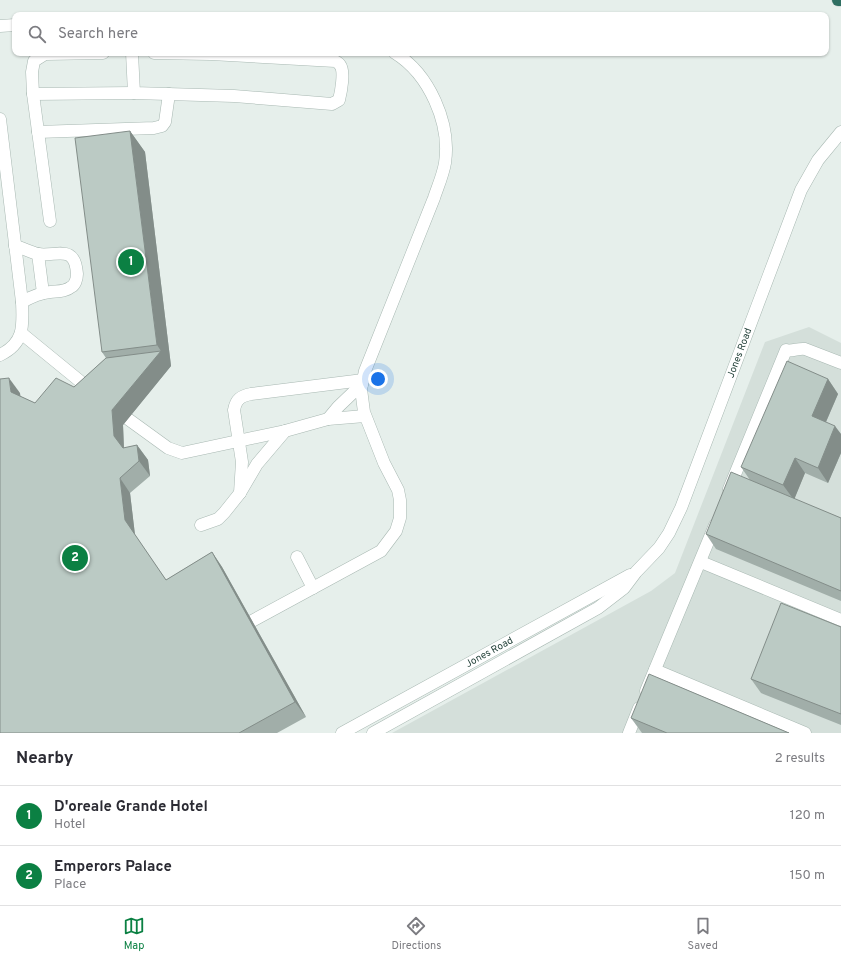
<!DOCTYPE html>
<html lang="en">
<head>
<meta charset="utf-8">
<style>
  :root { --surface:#fff; --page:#f7f7f7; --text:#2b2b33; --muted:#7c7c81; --line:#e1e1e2; --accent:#0b8043 }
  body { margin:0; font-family:Overpass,sans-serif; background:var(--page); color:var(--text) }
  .you { position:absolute; left:378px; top:379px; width:14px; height:14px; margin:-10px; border:3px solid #fff; border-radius:50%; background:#1a73e8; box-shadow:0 0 0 6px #1a73e833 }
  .badge { display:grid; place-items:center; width:26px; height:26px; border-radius:50%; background:var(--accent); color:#fff; font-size:13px; font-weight:700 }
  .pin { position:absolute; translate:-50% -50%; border:2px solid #fff; box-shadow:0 1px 4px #0006 }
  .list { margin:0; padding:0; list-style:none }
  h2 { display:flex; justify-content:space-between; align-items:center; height:52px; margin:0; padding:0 16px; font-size:17px }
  h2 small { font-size:13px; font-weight:400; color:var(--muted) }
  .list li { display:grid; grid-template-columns:26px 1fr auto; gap:12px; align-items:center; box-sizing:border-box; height:60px; padding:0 16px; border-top:1px solid var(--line) }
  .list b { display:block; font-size:15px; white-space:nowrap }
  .list p { margin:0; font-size:13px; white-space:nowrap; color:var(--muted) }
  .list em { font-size:13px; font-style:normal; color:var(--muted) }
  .icon { flex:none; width:22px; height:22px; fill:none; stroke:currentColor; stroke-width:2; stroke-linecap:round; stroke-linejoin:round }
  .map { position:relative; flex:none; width:841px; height:733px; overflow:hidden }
  .search { position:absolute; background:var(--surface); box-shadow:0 1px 3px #0004; left:12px; right:12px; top:12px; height:44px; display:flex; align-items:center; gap:10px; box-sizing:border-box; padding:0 14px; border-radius:8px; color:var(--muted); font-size:15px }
  .sheet { height:172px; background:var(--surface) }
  nav { display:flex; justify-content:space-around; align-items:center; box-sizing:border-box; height:56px; border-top:1px solid var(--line); background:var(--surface); font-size:11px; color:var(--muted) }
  nav a { display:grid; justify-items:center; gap:2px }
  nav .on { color:var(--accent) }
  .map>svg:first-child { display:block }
  .built { fill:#d4dfda }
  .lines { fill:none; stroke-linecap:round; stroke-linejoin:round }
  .minor-casing { stroke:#a8b8b2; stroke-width:13 }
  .highway-casing { stroke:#c2cac8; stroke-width:13 }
  .minor { stroke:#fff; stroke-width:12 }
  .highway { stroke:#2f6f62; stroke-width:12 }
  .wall { fill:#a1aea9 }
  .shaded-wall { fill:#838d89 }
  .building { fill:#bbcac4; stroke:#838d89 }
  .labels { text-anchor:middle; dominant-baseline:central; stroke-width:4; stroke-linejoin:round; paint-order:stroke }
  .street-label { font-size:10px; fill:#24423a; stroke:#f7fbf9 }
</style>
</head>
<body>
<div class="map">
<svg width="841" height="733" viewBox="0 0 841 733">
  <rect width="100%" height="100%" fill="#e6efeb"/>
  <path class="built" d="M809,327L841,343V733H392L651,591L675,573L765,342Z"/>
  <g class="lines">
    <g class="minor-casing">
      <g id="minor">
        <path d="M0,26L15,25"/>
        <path d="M132,53L134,93L234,96L332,104L339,100C341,92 345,71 340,65C339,63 337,62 335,61L211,54L154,53"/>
        <path d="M33,94L134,93"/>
        <path d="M0,119L22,302C23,325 25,343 0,355"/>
        <path d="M38,132L154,128L162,126L165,122L169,94"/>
        <path d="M50,221L33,94L32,72L34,61L45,54L103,53"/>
        <path d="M15,246C23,248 30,252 38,254C56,257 75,243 77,274C77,279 75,285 71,287C65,292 58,291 50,292C40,293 31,297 22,302"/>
        <path d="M38,254L43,293"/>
        <path d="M21,333L92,391"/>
        <path d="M128,419L168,448L182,453L285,431"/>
        <path d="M328,419L338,407L362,384"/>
        <path d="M729,489L786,350C792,352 798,348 805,349L841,363"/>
        <path d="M240,493L242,462L234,410C236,399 241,396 251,394L363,380"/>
        <path d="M201,525L218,519L224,513L240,493L257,464L285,431L328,419L365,416"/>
        <path d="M297,557L313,588"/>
        <path d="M701,562L841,620"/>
        <path d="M252,621L381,551L396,531L400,518V500L398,490L384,463L364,412L361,389L365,371L434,198C438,186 443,175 445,163C451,123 429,74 395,53"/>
        <path d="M655,670L805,733"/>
        <path d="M646,691L715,525"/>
        <path id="s1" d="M342,733L630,575"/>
        <path id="s2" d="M373,733L598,608L624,588L636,572L659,548L669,533L681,508L801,190L818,160L841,132"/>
        <path d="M629,733L639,708"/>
      </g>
    </g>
    <g class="highway-casing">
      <path id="highway" d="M838,0H841"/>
    </g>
    <use href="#minor" class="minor"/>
    <use href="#highway" class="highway"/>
  </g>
  <g class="wall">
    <path d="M130,131L145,152L171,366L123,425L124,448L137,445L148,460L150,476L130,493L135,535L166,580L212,552L222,567L306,717L277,733H0L20,393V396L35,403L74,387L106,358L102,352Z"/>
    <path d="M828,379L838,394L826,422L841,434V453L828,483L805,473L794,499L841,518V601L716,549L706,534L750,480L741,467Z"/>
    <path d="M841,627V725L761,693L751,679Z"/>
    <path d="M631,718L789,733H642Z"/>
  </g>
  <g class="shaded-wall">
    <path d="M130,131L145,152L171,366L123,425L124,451L114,436L112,410L161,351L157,345Z"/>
    <path d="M9,378L20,393L22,407L11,392Z"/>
    <path d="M828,379L838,394L822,431L812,416Z"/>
    <path d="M835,426L841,434V453L828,483L818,468Z"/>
    <path d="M137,445L148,460L150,476L139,461Z"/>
    <path d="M795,458L805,473L794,500L783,485Z"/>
    <path d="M120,478L130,493L135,535L125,520Z"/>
    <path d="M212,552L222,567L306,717L295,702Z"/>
  </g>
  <g class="building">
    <path d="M130,131L157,345L102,352L75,138Z"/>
    <path d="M161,351L112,410L114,436L123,448L137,445L139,461L120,478L125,520L166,580L212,552L295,702L239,733H0V379L9,378L11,392L35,403L56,378L74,387L106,358Z"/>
    <path d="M787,361L828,379L812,416L835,426L818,468L795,458L783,485L741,467Z"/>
    <path d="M731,472L841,518V591L706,534Z"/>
    <path d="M781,603L841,627V714L751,679Z"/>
    <path d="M649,674L789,733H667L631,718Z"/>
  </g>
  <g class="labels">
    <g class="street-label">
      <text stroke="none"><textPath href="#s2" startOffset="555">Jones Road</textPath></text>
      <text stroke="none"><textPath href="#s1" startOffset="168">Jones Road</textPath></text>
    </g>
  </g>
</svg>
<div class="you"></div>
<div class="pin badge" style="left:131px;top:262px">1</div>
<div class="pin badge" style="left:75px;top:558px">2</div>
<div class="search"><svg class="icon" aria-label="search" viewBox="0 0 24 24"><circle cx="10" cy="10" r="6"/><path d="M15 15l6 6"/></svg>Search here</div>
</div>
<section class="sheet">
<h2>Nearby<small>2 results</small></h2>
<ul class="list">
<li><span class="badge">1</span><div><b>D'oreale Grande Hotel</b><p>Hotel</p></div><em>120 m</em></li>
<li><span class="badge">2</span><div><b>Emperors Palace</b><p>Place</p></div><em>150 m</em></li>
</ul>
</section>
<nav>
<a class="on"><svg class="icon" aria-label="map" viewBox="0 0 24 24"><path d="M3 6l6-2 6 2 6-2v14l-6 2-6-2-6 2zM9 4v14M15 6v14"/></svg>Map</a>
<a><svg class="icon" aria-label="directions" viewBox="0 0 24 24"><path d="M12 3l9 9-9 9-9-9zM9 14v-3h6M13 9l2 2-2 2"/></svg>Directions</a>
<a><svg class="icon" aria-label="saved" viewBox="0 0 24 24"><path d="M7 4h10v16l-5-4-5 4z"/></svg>Saved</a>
</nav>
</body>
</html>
